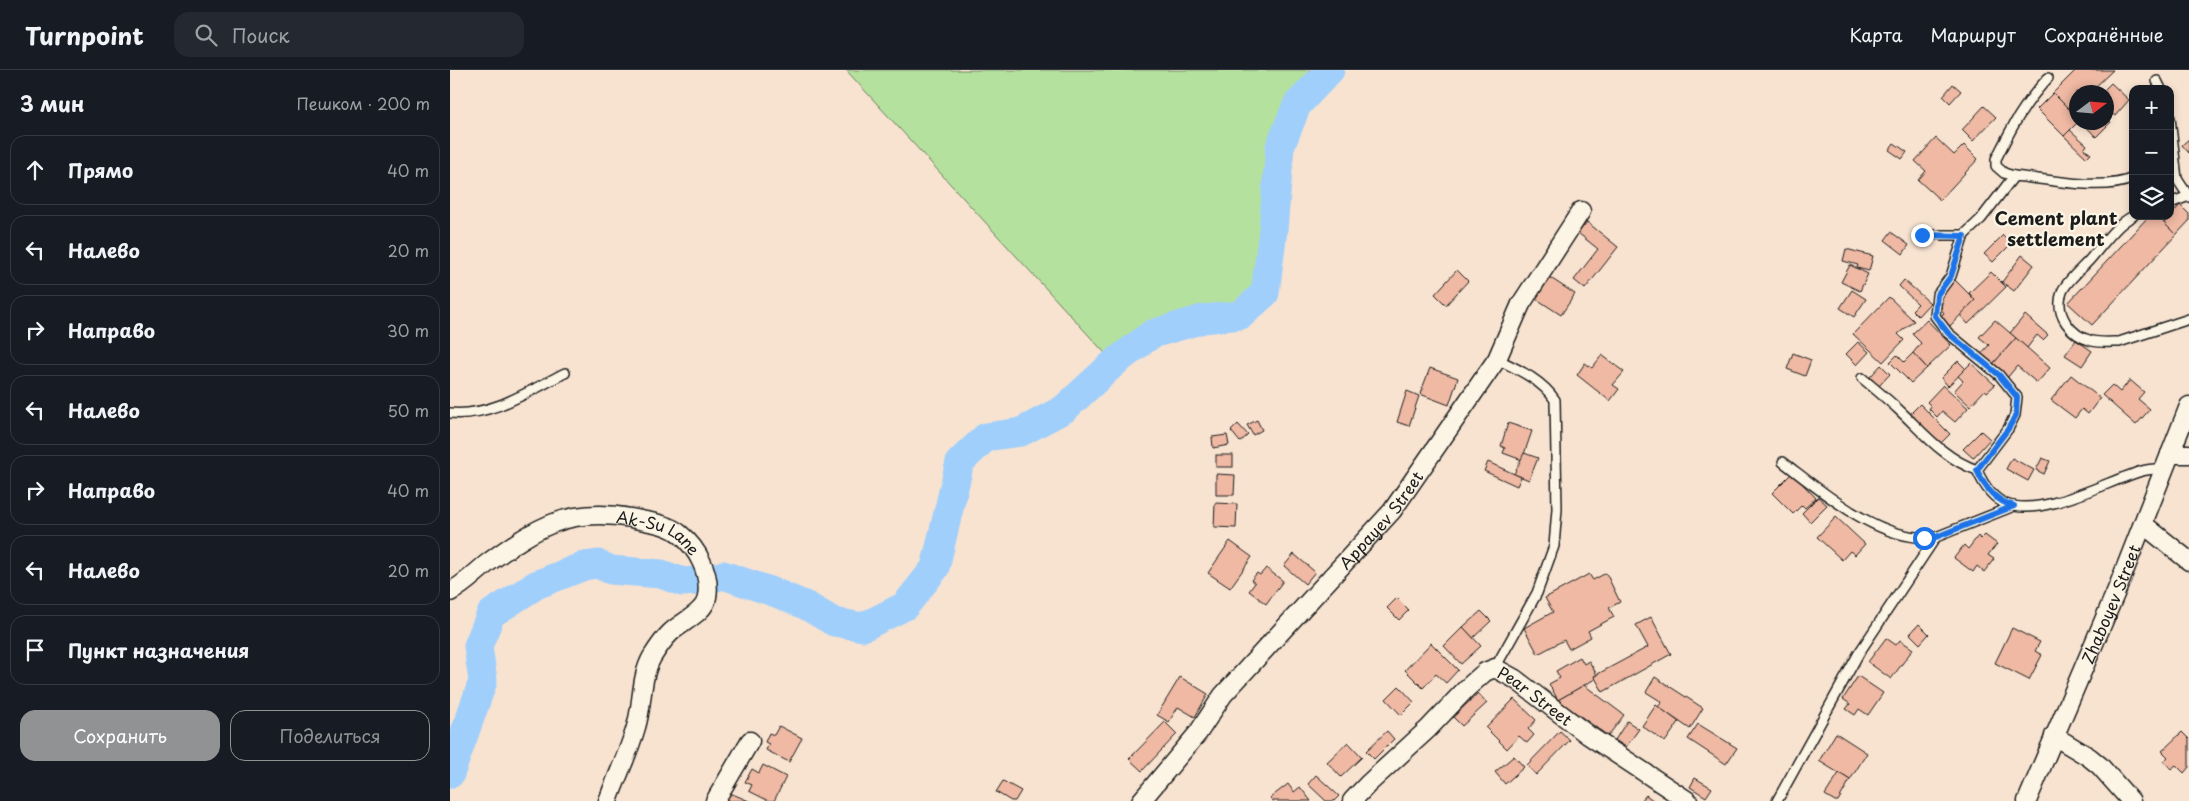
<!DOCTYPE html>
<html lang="ru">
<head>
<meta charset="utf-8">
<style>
  :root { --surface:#171b24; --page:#242831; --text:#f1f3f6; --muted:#9ea1a6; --line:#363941; --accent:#919294 }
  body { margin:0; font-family:"Playpen Sans",sans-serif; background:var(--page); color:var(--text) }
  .controls { position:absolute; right:15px; top:15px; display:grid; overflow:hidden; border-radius:10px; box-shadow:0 2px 8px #0003 }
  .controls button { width:45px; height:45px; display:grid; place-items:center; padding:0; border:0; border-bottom:1px solid var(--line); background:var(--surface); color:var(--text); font:25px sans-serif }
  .compass { position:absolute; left:1619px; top:15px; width:45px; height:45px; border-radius:50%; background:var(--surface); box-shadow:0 2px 8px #0003; rotate:74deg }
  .stop { position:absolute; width:15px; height:15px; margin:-11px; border:4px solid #1a73e8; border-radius:50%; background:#fff }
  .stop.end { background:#1a73e8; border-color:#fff; box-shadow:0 1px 5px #0008 }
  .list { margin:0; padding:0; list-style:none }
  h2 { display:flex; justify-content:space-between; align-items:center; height:65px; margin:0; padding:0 20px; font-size:21px }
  h2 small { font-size:16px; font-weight:400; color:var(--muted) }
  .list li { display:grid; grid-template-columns:32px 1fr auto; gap:15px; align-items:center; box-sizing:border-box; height:70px; margin:0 10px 10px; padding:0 10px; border:1px solid var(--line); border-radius:15px }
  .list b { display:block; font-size:19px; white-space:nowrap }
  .list em { font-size:16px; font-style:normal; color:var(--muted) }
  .actions { display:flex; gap:10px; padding:15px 20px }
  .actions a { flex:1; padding:11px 0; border:1px solid var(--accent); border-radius:15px; text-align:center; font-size:18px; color:var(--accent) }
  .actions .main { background:var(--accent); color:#fff }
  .icon { flex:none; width:28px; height:28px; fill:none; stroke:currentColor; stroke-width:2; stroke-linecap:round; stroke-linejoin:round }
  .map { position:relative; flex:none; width:1739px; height:731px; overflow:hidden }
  header { display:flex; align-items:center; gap:30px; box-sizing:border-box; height:70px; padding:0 25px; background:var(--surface); border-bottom:1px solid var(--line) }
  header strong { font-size:24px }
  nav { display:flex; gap:28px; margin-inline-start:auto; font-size:18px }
  .search { width:350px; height:45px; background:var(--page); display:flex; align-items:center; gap:12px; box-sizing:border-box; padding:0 18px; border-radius:15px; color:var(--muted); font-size:19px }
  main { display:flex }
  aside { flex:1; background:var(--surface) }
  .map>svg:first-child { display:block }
  .green { fill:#b5e19e; stroke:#687e5d }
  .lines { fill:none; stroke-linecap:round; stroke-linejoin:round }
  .river { stroke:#a0cffc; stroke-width:29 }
  .building { fill:#efb9a3; stroke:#1c1c1c }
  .lane-casing { stroke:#1c1c1c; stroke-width:12 }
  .street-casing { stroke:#1c1c1c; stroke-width:21 }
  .lane { stroke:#fcf5e5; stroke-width:9 }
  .street { stroke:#fcf5e5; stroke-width:18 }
  .route { stroke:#1a73e8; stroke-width:6 }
  .labels { text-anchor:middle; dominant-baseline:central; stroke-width:4.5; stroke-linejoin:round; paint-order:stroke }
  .street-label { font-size:16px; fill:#1c1c1c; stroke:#fcf5e5 }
  .neighbourhood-label { font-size:18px; font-weight:bold; fill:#1c1c1c; stroke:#fcf5e5 }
</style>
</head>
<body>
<header>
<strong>Turnpoint</strong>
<div class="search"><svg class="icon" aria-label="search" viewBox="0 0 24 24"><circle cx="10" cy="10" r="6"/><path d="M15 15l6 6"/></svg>Поиск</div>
<nav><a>Карта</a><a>Маршрут</a><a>Сохранённые</a></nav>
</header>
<main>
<aside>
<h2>3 мин<small>Пешком · 200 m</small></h2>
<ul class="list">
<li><svg class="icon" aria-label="ahead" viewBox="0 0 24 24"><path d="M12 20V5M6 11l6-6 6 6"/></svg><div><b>Прямо</b></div><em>40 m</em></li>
<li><svg class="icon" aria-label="left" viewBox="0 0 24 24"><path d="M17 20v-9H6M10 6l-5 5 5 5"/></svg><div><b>Налево</b></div><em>20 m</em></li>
<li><svg class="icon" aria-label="right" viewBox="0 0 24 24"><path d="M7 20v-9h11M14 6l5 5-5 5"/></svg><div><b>Направо</b></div><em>30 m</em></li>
<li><svg class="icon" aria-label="left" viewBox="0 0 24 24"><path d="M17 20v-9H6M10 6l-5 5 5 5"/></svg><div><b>Налево</b></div><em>50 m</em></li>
<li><svg class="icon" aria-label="right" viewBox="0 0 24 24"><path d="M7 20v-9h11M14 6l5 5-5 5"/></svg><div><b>Направо</b></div><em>40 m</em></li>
<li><svg class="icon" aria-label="left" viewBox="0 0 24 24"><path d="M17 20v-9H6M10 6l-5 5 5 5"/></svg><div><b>Налево</b></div><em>20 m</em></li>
<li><svg class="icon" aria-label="arrive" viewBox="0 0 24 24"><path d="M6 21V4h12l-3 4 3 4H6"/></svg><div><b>Пункт назначения</b></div></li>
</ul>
<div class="actions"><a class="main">Сохранить</a><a>Поделиться</a></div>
</aside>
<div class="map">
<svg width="1739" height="731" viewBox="0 0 1739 731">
  <rect width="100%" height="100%" fill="#f8e3d1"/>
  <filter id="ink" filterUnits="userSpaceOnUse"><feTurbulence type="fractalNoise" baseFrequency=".02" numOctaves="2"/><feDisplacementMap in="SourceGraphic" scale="10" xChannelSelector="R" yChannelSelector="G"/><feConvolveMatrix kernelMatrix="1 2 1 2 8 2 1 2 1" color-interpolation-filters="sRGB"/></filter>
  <g filter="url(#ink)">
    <path class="green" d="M396,0H880L847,35L830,77L823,160L815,223L791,245L753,249L702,264L664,293Z"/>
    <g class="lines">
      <path class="river" d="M0,704L33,611L28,576L41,544L86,515L134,496L148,494L161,500L211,504L233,512L257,510L273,505L326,523L357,536L384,552L413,557L455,536L485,498L510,392L536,367L571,362L614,339L664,293L702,264L753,249L791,245L815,223L823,160L830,77L847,35L880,0"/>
    </g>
    <g class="building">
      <path d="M1626,0H1663L1640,22H1626V46L1603,23Z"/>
      <path d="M1661,13L1679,30L1665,46L1656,38V22H1652Z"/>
      <path d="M1503,14L1511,21L1500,33L1493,26Z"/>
      <path d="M1603,23L1626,46L1628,52L1614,66L1587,39Z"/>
      <path d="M1534,36L1546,47L1523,71L1512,60Z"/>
      <path d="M1656,47L1661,52L1646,67L1632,52H1656Z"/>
      <path d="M1620,60L1637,75L1634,79L1641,84L1637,88L1614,66Z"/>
      <path d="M1486,68L1504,85L1514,75L1528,89L1490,130L1468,110L1476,101L1465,91Z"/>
      <path d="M1739,69V83L1732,75Z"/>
      <path d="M1444,73L1457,82L1452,89L1439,80Z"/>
      <path d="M1730,135L1739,144V151L1726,165L1714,153Z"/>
      <path d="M1699,146H1707L1726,165L1642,255L1618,233Z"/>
      <path d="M1137,152L1168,177L1135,219L1124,210L1148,179L1128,163Z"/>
      <path d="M1441,162L1459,175L1453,184L1435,170Z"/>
      <path d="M1553,165L1561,174L1543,192L1534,184Z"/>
      <path d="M1396,179L1423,186L1419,201L1407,198L1408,195L1393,191Z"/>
      <path d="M1572,185L1584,195L1564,221L1552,212Z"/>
      <path d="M1400,195L1418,204L1410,221L1391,212Z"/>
      <path d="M1007,200L1018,211L996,235L985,224Z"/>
      <path d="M1541,202L1556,217L1518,254L1510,245L1525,230L1519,223Z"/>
      <path d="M1096,205L1125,224L1111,245L1082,226Z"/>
      <path d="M1454,210L1480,233L1468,246L1462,240L1468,234L1449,216Z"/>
      <path d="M1505,210L1525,230L1500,256L1490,247L1494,243L1491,239L1492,231L1488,227Z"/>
      <path d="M1402,220L1416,229L1404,247L1390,238Z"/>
      <path d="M1439,227L1464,251L1448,264L1454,270L1433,292L1403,264Z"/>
      <path d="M1575,245L1598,265L1593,270L1587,265L1577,278L1560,263Z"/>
      <path d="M1477,250L1501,275L1477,298L1463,283L1471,273L1462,264Z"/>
      <path d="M1545,250L1566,268L1542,295L1530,285L1539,275L1529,267Z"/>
      <path d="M1566,268L1600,298L1587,313L1567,296L1557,308L1542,295Z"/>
      <path d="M1626,270L1642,281L1632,296L1615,285Z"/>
      <path d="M1408,272L1419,282L1407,295L1396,284Z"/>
      <path d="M1343,283L1361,290L1355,306L1337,299Z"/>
      <path d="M1463,283L1477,298L1461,313L1440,292L1447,285L1454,292Z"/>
      <path d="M1152,285L1174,302L1163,315L1169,319L1160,331L1127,305L1135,293L1142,298Z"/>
      <path d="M1508,291L1516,299L1498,316L1491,308Z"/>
      <path d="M1521,293L1545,315L1537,322L1535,320L1520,336L1504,321L1513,311L1508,306Z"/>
      <path d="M1431,295L1440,304L1429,316L1420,307Z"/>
      <path d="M980,298L1008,308L999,335L970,324Z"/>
      <path d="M1621,305L1650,328L1638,344L1632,339L1625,348L1601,330Z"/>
      <path d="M1680,310L1694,322L1688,329L1700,339L1686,355L1652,325L1662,315L1670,322Z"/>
      <path d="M1493,315L1518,338L1505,352L1492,341L1487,347L1479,339L1481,336L1477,332Z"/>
      <path d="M957,321L969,326L959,356L947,352Z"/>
      <path d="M1470,334L1500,364L1489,375L1459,345Z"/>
      <path d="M807,350L812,360L803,365L797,355Z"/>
      <path d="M1058,353L1082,361L1072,390L1053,383L1055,378L1051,376Z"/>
      <path d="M788,354L798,365L790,372L781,361Z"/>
      <path d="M1531,361L1540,369L1523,388L1513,379Z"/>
      <path d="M777,365L779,375L763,378L762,367Z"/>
      <path d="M1074,383L1088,388L1079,410L1064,404Z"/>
      <rect x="766" y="385" width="17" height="12"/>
      <path d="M1562,388L1584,400L1578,411L1556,399Z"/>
      <path d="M1592,388L1600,391L1594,404L1586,400Z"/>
      <path d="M1038,392L1071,407L1067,416L1034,401Z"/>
      <path d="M1342,403L1366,428L1355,438L1352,435L1343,444L1322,423Z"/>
      <path d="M766,404L785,405L784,425H766Z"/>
      <path d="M1368,427L1377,435L1360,452L1352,443Z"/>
      <path d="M765,433L787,434L786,458L764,457Z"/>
      <path d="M1386,447L1415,474L1405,485L1400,481L1392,490L1367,467Z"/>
      <path d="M1535,465L1547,474L1538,485L1544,489L1534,502L1527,496L1523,502L1504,488L1514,475L1518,479L1528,466L1531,469Z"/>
      <path d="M780,471L802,487L780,518L758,503Z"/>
      <path d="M844,484L865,502L855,514L834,496Z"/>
      <path d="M816,498L833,511L816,534L799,521L805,513L801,510L807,503L810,505Z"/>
      <path d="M1156,503L1170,532L1159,538L1164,547L1138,561L1141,567L1119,579L1114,570L1088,584L1074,558L1103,542L1095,528L1139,504L1143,510Z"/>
      <path d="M947,528L959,540L949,550L937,538Z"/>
      <path d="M1031,541L1041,551L1023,568L1013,557Z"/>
      <path d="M1201,547L1221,584L1153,622L1144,606L1198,577L1186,555Z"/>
      <path d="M1469,554L1479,564L1470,574L1460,564Z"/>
      <path d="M1013,557L1031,576L1011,594L994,576Z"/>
      <path d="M1562,558L1590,572L1585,581L1592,585L1579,610L1545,593Z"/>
      <path d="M1436,568L1446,575L1450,570L1463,579L1441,609L1418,592Z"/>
      <path d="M981,573L1008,600L996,613L986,604L973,618L955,600Z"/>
      <path d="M1130,587L1134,594L1139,591L1147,605L1144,606L1145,609L1108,630L1099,614L1110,608L1106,601Z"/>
      <path d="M1408,606L1433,623L1418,645L1409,639L1405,645L1396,639L1400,634L1393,629Z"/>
      <path d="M730,607L758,624L745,647L728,637L719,652L707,645Z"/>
      <path d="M1205,607L1253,638L1240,659L1208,637L1212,632L1196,622Z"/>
      <path d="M1134,615L1174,645L1158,666L1108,630Z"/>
      <path d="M949,616L964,632L951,645L936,629Z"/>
      <path d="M1028,623L1037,633L1012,656L1003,647Z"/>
      <path d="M1064,629L1086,650L1078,659L1084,665L1077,673L1069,666L1057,679L1036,658Z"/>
      <path d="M1206,635L1229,652L1215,672L1192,656Z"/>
      <path d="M1177,651L1189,659L1176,677L1165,670Z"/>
      <path d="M715,652L727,664L692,701L679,689Z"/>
      <path d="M1248,654L1287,678L1276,694L1238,669Z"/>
      <path d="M329,656L352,668L339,692L316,680L319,674L315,672L319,663L324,665Z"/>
      <path d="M937,661L944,669L924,689L916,681Z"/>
      <path d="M1110,661L1120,670L1086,705L1077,695Z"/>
      <path d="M1732,662L1739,669V697L1734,703L1726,695L1721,699L1714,691L1718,687L1712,681Z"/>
      <path d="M1386,663L1417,683L1400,710L1369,691Z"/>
      <path d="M898,672L912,687L891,707L877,692Z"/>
      <path d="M1064,686L1074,697L1055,714L1045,702Z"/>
      <path d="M313,695L336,707L324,731H319L299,721L302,715L295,712L302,699L309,703Z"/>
      <path d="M1389,703L1400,710L1388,731H1385L1375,725Z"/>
      <path d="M866,705L889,726L884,731H876L858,714Z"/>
      <path d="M1245,708L1262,718L1256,727L1240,717Z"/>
      <path d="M553,711L571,721L565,731H561L546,722Z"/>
      <path d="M838,714L844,722L850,717L861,731H823L820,728Z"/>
      <path d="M280,723L299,731H276Z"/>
      <path d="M1196,725L1204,731H1191Z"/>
    </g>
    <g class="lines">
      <g class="lane-casing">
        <g id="lane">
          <path d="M1707,11L1711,19"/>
          <path d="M1720,48L1727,109"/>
          <path d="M1564,106L1554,103L1546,96V89C1562,57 1573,35 1598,8"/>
          <path d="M1720,106L1727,109L1739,127"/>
          <path d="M1720,133L1739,126"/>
          <path d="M1683,146C1667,154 1654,173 1642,187C1635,196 1616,211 1612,222C1604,244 1621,266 1642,271C1651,273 1661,272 1669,272L1739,249"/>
          <path d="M1472,165H1514"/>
          <path d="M1412,308C1424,318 1436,328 1448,339C1473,362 1494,389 1527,400C1533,414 1542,428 1556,434C1592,448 1657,411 1692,401C1699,399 1707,399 1715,398"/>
          <path d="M0,343C41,347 79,321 115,303"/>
          <path d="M1333,392C1374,423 1432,474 1486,467"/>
          <path d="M1527,400L1558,359L1565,345L1567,327L1549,305L1498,263L1485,246L1487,225L1501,206L1514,165L1531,149L1564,106C1597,109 1654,122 1683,108"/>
          <path d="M1045,598L1087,523L1104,476L1107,439L1105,330C1092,310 1067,299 1047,289"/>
          <path d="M1327,731L1409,583L1486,467L1564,436"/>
        </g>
      </g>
      <g class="street-casing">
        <g id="street">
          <path d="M1720,384H1739"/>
          <path d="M1693,454L1739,491"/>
          <path id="s1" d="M0,522C14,515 26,502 39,492C87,457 118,437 181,448C197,452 217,453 230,464C248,479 261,504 257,527C255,543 231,552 220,563C213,570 207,579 202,587C190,608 193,635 186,657C179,682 167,706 158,731"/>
          <path d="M1604,666L1639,687L1650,696L1681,731"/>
          <path d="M265,731L300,671"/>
          <path id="s2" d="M691,731L748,663L773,625L942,441L1047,289L1071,234L1131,141"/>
          <path id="s3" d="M902,731L918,714L978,659L1017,618L1035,602L1045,598L1065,609L1138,665L1238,731"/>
          <path id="s4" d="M1577,731L1668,517L1739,336"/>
        </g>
      </g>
      <use href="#lane" class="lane"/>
      <use href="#street" class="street"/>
    </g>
  </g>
  <g class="lines" filter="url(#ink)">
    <path class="route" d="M1472,165L1514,166L1501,206L1487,225L1485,246L1498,263L1549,305L1567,327L1566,345L1558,359L1527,400C1534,417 1545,431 1564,436L1486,467L1474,468"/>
  </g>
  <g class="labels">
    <g class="street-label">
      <text stroke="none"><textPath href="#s2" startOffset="370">Appayev Street</textPath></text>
      <text stroke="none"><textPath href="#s1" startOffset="235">Ak-Su Lane</textPath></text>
      <text stroke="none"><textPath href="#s4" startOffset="214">Zhaboyev Street</textPath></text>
      <text stroke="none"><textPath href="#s3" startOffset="245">Pear Street</textPath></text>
    </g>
    <g class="neighbourhood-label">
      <text x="1606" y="147">Cement plant<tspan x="1606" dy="21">settlement</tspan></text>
    </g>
  </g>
</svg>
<div class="controls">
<button>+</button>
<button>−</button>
<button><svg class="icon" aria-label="layers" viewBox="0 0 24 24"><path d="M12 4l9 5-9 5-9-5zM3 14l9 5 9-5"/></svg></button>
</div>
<svg class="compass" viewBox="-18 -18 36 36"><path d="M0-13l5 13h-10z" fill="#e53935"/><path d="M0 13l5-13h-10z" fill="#9ea1a6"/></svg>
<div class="stop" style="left:1474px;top:468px"></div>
<div class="stop end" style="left:1472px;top:165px"></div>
</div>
</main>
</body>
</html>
